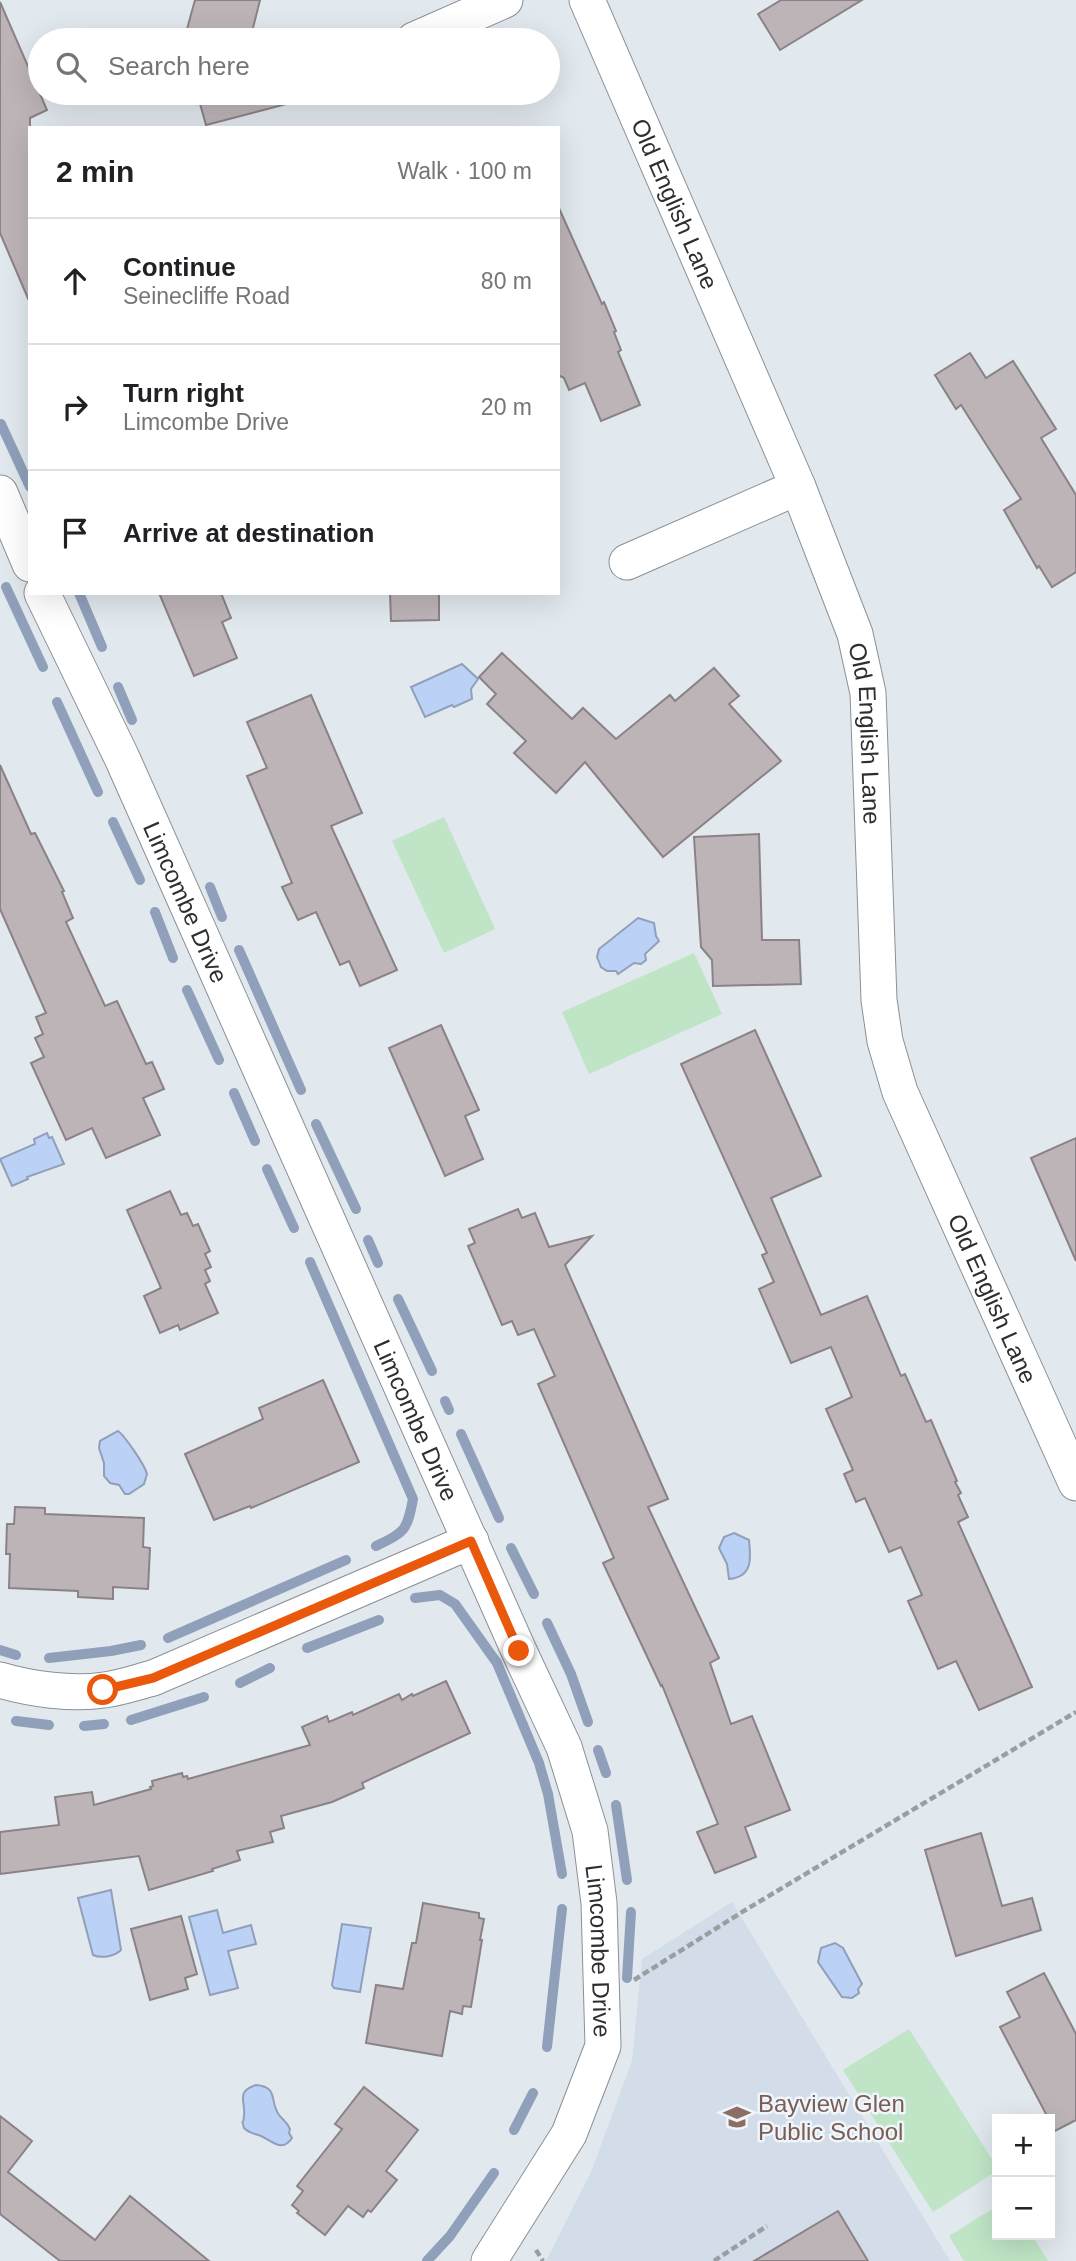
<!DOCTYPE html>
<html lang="en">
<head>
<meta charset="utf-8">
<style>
  :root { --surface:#fff; --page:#f6f6f6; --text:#202124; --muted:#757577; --line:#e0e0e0 }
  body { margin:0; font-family:Arial,sans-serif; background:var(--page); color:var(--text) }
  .controls { position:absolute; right:21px; bottom:21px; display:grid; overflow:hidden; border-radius:0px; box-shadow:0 7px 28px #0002 }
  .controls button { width:63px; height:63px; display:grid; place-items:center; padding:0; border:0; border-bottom:2px solid var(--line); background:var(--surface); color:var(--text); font:35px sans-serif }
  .stop { position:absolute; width:21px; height:21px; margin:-16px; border:5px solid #ea580c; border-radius:50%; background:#fff }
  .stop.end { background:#ea580c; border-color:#fff; box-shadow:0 2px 7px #0008 }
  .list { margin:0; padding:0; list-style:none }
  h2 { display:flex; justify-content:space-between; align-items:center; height:91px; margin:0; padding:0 28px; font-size:30px }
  h2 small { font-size:23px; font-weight:400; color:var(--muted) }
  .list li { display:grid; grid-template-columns:46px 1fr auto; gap:21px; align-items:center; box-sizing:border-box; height:126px; padding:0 28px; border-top:2px solid var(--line) }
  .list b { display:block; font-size:26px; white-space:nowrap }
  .list p { margin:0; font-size:23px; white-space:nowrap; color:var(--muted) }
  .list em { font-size:23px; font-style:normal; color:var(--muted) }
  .icon { flex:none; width:38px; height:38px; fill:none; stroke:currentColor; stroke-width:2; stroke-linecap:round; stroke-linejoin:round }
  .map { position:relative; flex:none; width:1076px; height:2261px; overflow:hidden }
  .search { position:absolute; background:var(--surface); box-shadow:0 7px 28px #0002; left:28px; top:28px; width:532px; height:77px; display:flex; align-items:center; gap:18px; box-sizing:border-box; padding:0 24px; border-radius:38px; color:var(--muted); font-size:26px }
  .panel { position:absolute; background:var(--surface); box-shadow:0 7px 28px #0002; left:28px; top:126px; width:532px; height:469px; border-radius:0px }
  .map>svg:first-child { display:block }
  .built { fill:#d2dde9 }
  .green { fill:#bfe5c6 }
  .water { fill:#bbd1f5; stroke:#90a0ba; stroke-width:2 }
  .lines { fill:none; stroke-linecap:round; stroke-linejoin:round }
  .stream { stroke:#90a0ba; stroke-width:10 }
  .building { fill:#bdb4b8; stroke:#8a8286; stroke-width:2 }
  .street-casing { stroke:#8b9096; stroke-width:37 }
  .path { stroke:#999ea2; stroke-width:4.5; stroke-dasharray:7 3.5; stroke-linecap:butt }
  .street { stroke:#fff; stroke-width:35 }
  .route { stroke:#ea580c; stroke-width:9 }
  .labels { text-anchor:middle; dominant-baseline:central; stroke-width:5; stroke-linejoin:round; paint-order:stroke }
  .street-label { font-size:24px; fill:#2c2e30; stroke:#eff5fb }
  .education-label { font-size:24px; fill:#785e54; stroke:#eff5fb; text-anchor:start }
</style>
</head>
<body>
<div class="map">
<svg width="1076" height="2261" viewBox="0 0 1076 2261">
  <rect width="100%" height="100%" fill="#e1e8ee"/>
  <path class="built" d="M732,1902L950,2261H546L591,2172L632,2061L642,1959Z"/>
  <g class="green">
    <path d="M444,817L495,929L444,953L392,841Z"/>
    <path d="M694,953L722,1014L589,1074L562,1012Z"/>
    <path d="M909,2029L997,2167V2171L933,2212L843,2070Z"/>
    <path d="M997,2206V2235H1032L1048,2261H964L949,2236Z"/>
  </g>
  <g class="water">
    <path d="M462,664L478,679L471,689L472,699L454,707L452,705L425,717L411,687Z"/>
    <path d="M638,918L654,923L656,936L659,941L645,954L646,960L641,964L634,963L618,974L616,971H607L601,967L597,957L599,949Z"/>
    <path d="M47,1133L49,1138L52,1137L64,1164L27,1177L28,1179L12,1186L0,1159L35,1144L34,1139Z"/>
    <path d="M118,1431C124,1435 145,1465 147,1474L144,1484L129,1494H125L119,1485L110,1483L104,1476V1463L99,1448L100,1441Z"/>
    <path d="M734,1533L749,1540C751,1558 753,1577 729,1579L727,1564L719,1548L724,1537Z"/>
    <path d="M111,1890L121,1950C115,1956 102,1959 93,1955L78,1898Z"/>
    <path d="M217,1910L223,1933L251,1925L256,1944L228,1951L238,1988L210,1995L189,1917Z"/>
    <path d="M342,1924L371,1928L360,1992L334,1988L332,1985Z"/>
    <path d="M835,1943L843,1948L862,1984L858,1989L859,1993L852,1998L842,1997L818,1962L821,1948Z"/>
    <path d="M256,2085C279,2087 269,2101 279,2115C283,2120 287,2122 290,2129L289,2133L292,2138C282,2153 272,2141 261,2136C254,2133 250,2134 244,2128C241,2116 243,2128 244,2116C246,2101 235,2092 256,2085Z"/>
  </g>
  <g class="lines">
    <g class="stream">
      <path d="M1,424L30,487"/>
      <path d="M6,587L43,667"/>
      <path d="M79,593L102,647"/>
      <path d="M118,687L132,720"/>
      <path d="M57,702L98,792"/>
      <path d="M113,822L140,880"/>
      <path d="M210,887L222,917"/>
      <path d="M155,912L173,958"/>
      <path d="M239,950L301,1090"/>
      <path d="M187,990L219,1060"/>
      <path d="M234,1093L255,1141"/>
      <path d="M316,1124L356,1209"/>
      <path d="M267,1169L294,1228"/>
      <path d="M368,1240L378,1263"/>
      <path d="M310,1262L413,1499C407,1531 405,1532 376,1546"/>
      <path d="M398,1299L432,1371"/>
      <path d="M445,1401L449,1410"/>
      <path d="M461,1434L499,1518"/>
      <path d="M511,1548L534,1594"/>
      <path d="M415,1598L440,1595L455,1604L497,1663L539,1763L548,1794L562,1874"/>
      <path d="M547,1623L571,1674L588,1722"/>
      <path d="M168,1638L346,1560"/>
      <path d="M307,1648L379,1620"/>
      <path d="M0,1650L16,1655"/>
      <path d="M49,1658L111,1651L141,1645"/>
      <path d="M240,1683L270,1668"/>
      <path d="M131,1720L204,1697"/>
      <path d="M16,1721L49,1725"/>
      <path d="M84,1726L104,1724"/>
      <path d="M598,1750L606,1773"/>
      <path d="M616,1805L627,1880"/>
      <path d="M627,1978L631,1912"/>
      <path d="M547,2047L562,1909"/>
      <path d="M514,2130L533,2093"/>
      <path d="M427,2261L450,2236L494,2173"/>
    </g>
  </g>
  <g class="building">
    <path d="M195,0H260L250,40H184Z"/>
    <path d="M781,0H862L780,50L758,14Z"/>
    <path d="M0,2L47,110L30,118V303L0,233Z"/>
    <path d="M197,93H293L294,102L206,125Z"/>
    <path d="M558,206L602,304L604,302L616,331L614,332L621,350L618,352L640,405L601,421L585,383L569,390L564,378L558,375Z"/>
    <path d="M970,353L986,378L1013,361L1056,429L1041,438L1076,495V572L1052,587L1039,566L1037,568L1004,510L1021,499L961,405L956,409L935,375Z"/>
    <path d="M159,593H221L231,618L222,622L237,658L194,676Z"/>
    <path d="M390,593H439V620L391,621Z"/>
    <path d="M502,653L572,719L583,708L616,739L670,695L675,701L714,668L739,696L729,704L781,761L663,857L585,762L556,793L514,753L526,741L487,704L496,694L479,677Z"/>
    <path d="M311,695L362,813L331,826L397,970L360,986L349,961L340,965L316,912L298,920L282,887L292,883L247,776L267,768L247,722Z"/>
    <path d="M0,765L31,834L35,833L64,891L62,892L73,918L66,922L105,1006L117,1001L146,1064L152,1062L164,1089L143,1098L160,1135L106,1158L92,1128L66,1140L31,1063L44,1057L35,1038L43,1034L36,1017L46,1013L0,909Z"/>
    <path d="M759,834L762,940H799L801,984L713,986L712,960L701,947L694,837Z"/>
    <path d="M441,1025L479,1110L465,1116L483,1159L445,1176L389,1048Z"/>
    <path d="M755,1030L821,1176L771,1198L821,1315L867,1296L901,1376L905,1374L926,1422L931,1420L957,1481L955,1482L961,1493L958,1495L968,1517L958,1522L1032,1687L979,1710L956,1661L938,1669L908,1601L922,1595L901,1547L889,1552L865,1498L856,1502L844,1474L853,1470L826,1409L852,1397L831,1347L791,1363L759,1289L774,1282L762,1255L767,1253L681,1064Z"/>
    <path d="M1076,1138V1261L1031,1158Z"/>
    <path d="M170,1191L181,1215L187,1213L193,1226L198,1224L210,1251L205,1254L211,1267L205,1270L210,1281L205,1284L218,1313L180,1330L178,1325L160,1333L144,1296L161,1288L127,1210Z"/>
    <path d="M518,1209L522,1218L535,1213L549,1247L592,1236L565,1265L668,1499L648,1507L719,1658L710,1663L731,1724L752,1716L790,1810L745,1827L756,1857L715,1873L697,1832L718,1824L662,1685L661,1686L603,1563L614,1558L538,1384L555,1376L534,1329L518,1335L512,1321L502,1325L468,1246L475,1243L469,1229Z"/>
    <path d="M323,1380L359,1462L251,1508L250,1506L214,1520L185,1454L263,1419L259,1408Z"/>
    <path d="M15,1507L45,1508V1514L144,1518L143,1547L150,1548L148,1589L113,1587V1599L78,1597V1591L9,1588L10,1554H6L7,1524H14Z"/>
    <path d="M446,1681L470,1733L362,1783L364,1788L332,1802L281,1816L284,1828L270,1832L273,1842L237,1851L240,1860L237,1861L212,1869L213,1871L149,1890L139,1856L0,1874V1832L59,1825L55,1797L92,1792L94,1805L151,1789L150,1787L153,1786L152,1781L182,1773L183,1777L187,1776L188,1779L310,1745L302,1727L327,1716L329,1722L352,1712L353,1715L399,1694L402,1700L412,1694L413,1696Z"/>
    <path d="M981,1833L1002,1906L1032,1898L1041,1930L956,1956L925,1850Z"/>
    <path d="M423,1903L479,1913V1918L484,1919L480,1940H482L471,2007L463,2006L462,2014L450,2011L442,2056L366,2043L376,1985L403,1989L412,1943H416Z"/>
    <path d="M181,1916L197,1974L185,1978L188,1989L150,2000L131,1929Z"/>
    <path d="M1044,1973L1076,2034V2120L1055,2131L1000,2027L1020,2017L1007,1992Z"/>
    <path d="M364,2087L418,2130L386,2171L397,2180L371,2212L368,2210L363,2217L348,2206L325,2235L297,2213L299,2211L292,2205L303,2191L297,2186L342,2129L335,2124Z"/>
    <path d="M0,2116L32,2141L8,2172L95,2240L130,2196L209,2261H60L0,2214Z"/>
    <path d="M838,2211L868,2261H754Z"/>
  </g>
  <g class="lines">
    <g class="street-casing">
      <g id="street">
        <path id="s1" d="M587,0L798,487L855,634L868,693L879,1000L885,1041L900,1092L1076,1483"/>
        <path d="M414,40L505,0"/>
        <path d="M0,493L30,564"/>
        <path d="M627,562L798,487"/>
        <path id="s2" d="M42,593L122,758L519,1651L564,1747L590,1831L599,1903L603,2046L569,2134L489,2261"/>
        <path d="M0,1680C30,1689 73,1695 104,1690C121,1688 137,1682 153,1678L471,1541"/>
      </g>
    </g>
    <g class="path">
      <path d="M634,1980L747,1909L1076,1712"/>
      <path d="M536,2250L543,2261"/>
      <path d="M714,2261L767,2226"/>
    </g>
    <use href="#street" class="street"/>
  </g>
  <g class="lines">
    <path class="route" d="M103,1690L153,1678L471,1541L519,1651"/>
  </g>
  <defs>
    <g id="school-bare" transform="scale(2.1)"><path d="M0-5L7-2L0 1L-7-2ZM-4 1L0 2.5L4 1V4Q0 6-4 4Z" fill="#8d6e63" stroke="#eff5fb" stroke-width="2.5" paint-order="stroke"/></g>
  </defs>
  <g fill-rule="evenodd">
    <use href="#school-bare" x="737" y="2117"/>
  </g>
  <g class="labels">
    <g class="street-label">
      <text stroke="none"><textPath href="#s1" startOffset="222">Old English Lane</textPath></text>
      <text stroke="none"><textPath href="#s1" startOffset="789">Old English Lane</textPath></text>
      <text stroke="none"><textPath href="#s2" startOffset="341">Limcombe Drive</textPath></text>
      <text stroke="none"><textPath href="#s1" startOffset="1377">Old English Lane</textPath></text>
      <text stroke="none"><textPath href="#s2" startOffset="908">Limcombe Drive</textPath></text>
      <text stroke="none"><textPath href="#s2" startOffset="1475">Limcombe Drive</textPath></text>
    </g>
    <g class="education-label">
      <text x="758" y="2103">Bayview Glen<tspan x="758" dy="28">Public School</tspan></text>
    </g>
  </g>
</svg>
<div class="controls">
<button>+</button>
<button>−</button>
</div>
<div class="stop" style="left:103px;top:1690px"></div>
<div class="stop end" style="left:519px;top:1651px"></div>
<div class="search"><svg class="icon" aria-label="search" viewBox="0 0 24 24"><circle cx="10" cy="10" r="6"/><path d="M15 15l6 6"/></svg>Search here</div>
<section class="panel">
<h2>2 min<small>Walk · 100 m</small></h2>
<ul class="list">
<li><svg class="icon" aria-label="ahead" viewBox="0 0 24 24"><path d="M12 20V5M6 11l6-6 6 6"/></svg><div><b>Continue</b><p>Seinecliffe Road</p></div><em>80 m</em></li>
<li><svg class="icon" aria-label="right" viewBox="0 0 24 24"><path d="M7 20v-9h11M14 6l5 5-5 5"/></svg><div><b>Turn right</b><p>Limcombe Drive</p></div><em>20 m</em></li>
<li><svg class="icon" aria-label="arrive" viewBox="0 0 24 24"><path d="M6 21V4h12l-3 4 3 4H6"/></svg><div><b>Arrive at destination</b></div></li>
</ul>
</section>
</div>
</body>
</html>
